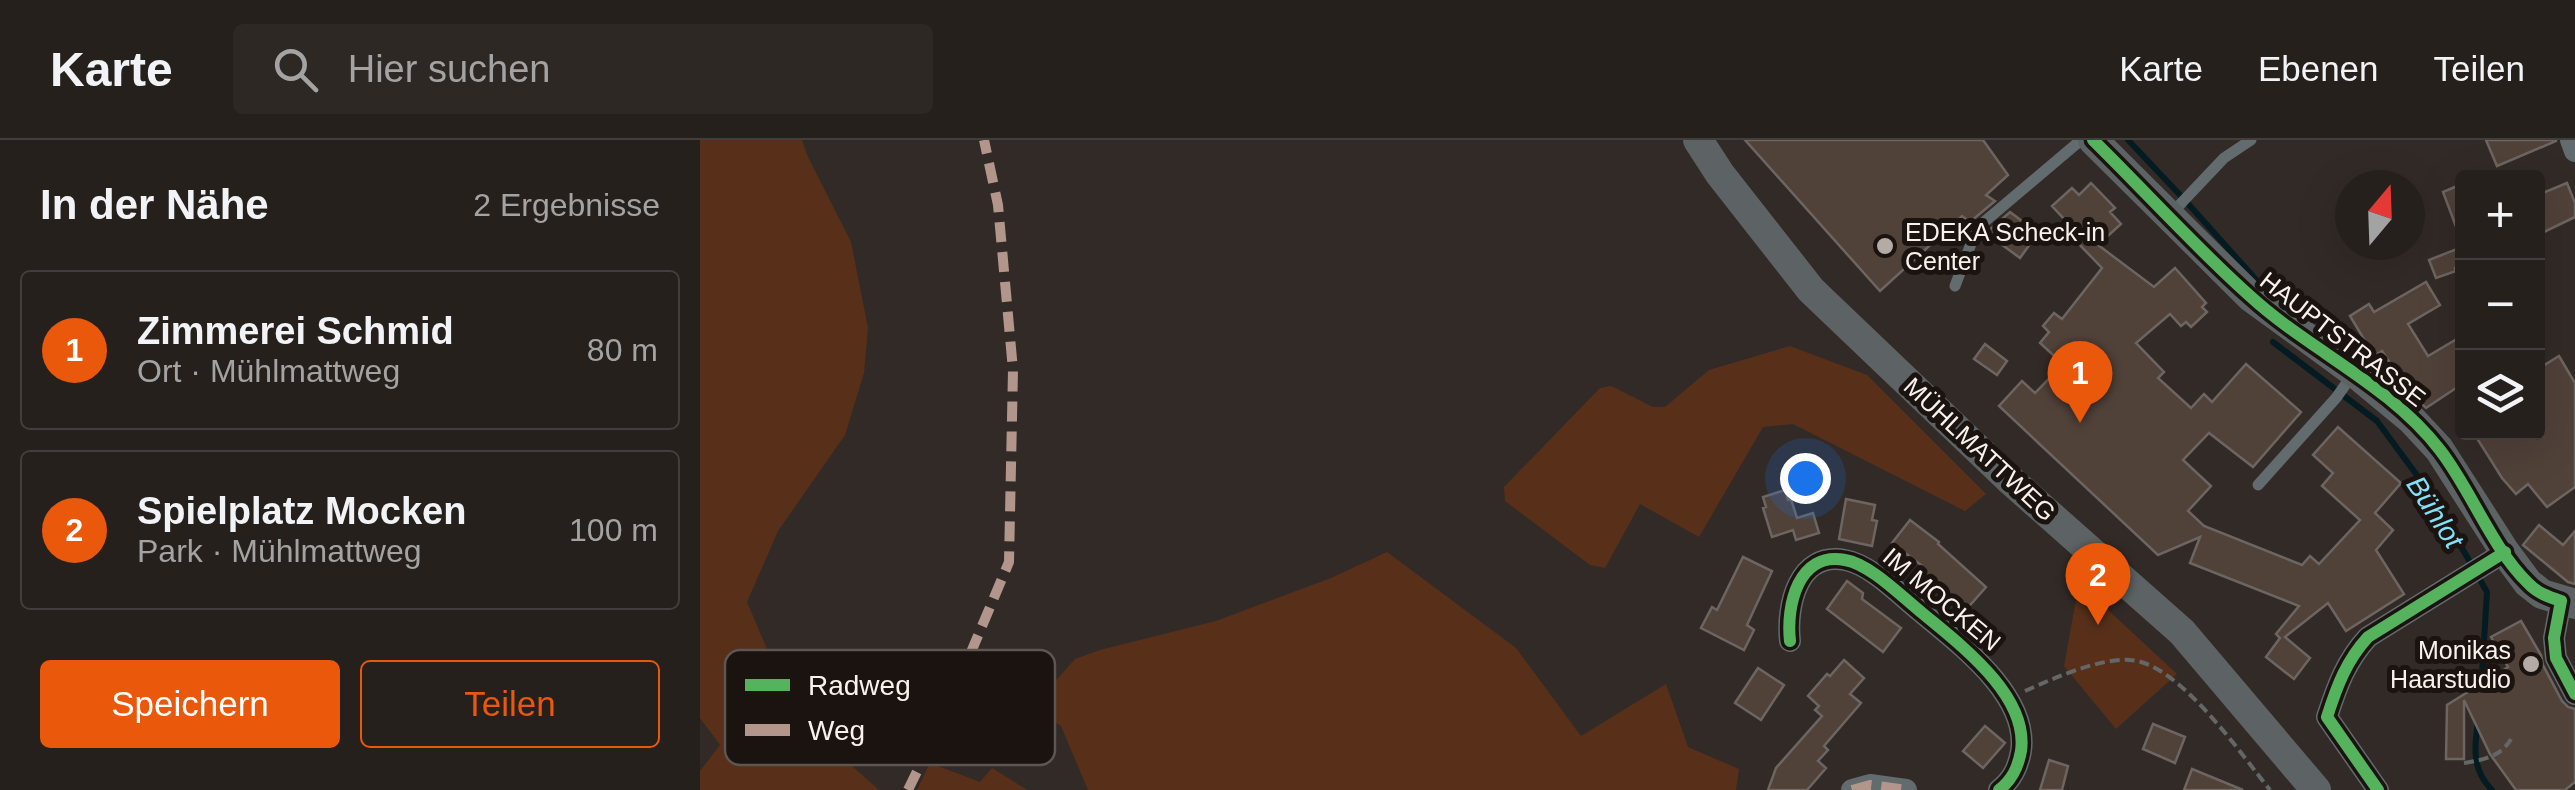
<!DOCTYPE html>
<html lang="de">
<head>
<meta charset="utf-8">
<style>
  :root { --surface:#26201c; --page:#2e2825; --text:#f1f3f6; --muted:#a4a3a3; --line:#423e3b; --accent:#ea580c }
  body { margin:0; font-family:Helvetica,sans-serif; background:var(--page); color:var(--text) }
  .controls { position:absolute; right:30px; top:30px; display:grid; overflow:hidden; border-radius:10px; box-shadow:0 10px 40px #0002 }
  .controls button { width:90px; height:90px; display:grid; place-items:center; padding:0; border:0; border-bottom:2px solid var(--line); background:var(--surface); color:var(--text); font:50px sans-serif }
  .compass { position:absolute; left:1635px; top:30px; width:90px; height:90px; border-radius:50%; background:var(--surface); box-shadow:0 10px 40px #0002; rotate:19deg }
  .you { position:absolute; left:1105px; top:338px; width:35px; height:35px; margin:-25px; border:8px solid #fff; border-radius:50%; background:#1a73e8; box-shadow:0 0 0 15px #1a73e833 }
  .badge { display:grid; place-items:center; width:65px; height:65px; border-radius:50%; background:var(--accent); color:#fff; font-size:32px; font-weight:700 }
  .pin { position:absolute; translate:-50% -82px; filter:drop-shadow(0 2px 5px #0008) }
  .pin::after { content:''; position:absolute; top:52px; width:35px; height:30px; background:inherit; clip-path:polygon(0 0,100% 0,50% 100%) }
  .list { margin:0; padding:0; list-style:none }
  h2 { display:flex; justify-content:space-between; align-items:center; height:130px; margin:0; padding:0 40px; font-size:42px }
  h2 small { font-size:32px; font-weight:400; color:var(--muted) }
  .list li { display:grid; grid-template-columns:65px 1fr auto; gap:30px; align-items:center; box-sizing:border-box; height:160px; margin:0 20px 20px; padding:0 20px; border:2px solid var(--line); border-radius:10px }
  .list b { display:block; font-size:38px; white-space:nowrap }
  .list p { margin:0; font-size:32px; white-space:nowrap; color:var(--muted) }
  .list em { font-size:32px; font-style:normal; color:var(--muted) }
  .actions { display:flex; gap:20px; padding:30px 40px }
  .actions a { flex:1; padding:22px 0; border:2px solid var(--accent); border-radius:10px; text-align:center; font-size:35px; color:var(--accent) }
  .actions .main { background:var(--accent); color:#fff }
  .icon { flex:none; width:55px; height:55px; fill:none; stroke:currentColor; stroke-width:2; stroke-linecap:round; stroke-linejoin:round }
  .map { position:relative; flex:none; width:1875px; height:650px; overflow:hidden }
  header { display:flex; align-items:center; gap:60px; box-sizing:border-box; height:140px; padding:0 50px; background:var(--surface); border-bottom:2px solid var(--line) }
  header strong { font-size:48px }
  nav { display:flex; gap:55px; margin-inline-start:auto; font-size:35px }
  .search { width:700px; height:90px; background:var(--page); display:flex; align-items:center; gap:25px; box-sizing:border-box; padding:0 35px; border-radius:10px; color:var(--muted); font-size:38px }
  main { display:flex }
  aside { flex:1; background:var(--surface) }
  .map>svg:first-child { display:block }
  .green { fill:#583019 }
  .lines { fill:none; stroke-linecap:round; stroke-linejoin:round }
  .stream { stroke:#041b21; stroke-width:6 }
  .building { fill:#504139; stroke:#6c6561; stroke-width:2.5 }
  .path { stroke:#646767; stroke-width:4; stroke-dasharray:10 5; stroke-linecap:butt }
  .lane { stroke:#626b6d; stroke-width:11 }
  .street { stroke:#626b6d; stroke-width:22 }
  .secondary { stroke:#5d6364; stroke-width:30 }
  .quiet { stroke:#b2968c; stroke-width:10; stroke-dasharray:20 10; stroke-linecap:butt }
  .cycleway-casing { stroke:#1a1310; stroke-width:19 }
  .cycleway { stroke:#56b35d; stroke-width:12 }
  .poi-dot { fill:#b4aba7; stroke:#1a1310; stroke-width:4 }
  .labels { text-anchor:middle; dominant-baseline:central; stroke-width:10; stroke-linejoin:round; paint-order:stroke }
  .poi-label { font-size:25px; fill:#faf1ec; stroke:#1a1310; text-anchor:start }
  .street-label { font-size:25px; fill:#faf1ec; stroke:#1a1310 }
  .water-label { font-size:28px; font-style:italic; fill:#82e1f8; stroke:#1a1310 }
  .key { fill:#1a1310; stroke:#5d5652; stroke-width:2.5 }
  .key-label { font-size:28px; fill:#faf1ec }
</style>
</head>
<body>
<header>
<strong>Karte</strong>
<div class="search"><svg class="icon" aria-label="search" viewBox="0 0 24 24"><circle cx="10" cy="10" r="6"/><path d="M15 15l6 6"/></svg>Hier suchen</div>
<nav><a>Karte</a><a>Ebenen</a><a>Teilen</a></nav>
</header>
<main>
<aside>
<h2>In der Nähe<small>2 Ergebnisse</small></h2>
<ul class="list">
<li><span class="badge">1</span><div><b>Zimmerei Schmid</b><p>Ort · Mühlmattweg</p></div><em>80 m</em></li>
<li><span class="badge">2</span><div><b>Spielplatz Mocken</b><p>Park · Mühlmattweg</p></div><em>100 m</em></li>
</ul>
<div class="actions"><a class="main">Speichern</a><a>Teilen</a></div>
</aside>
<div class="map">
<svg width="1875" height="650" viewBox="0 0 1875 650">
  <rect width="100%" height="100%" fill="#322a26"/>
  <g class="green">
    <path d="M0,0H102L108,17L151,102L168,188L164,233L145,295L78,391L47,462L95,575L179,650H0V631L20,605L0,578Z"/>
    <path d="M1090,206L1167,235L1286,354L1265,371L1093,284L1063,287L999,397L940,364L905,428L890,425L805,361L804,347L900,248L911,246L953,267H965L1009,230Z"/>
    <path d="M687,412L816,508L881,596L966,544L988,607L1039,629L1036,650H388L361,586L333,566L375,519L400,510L516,481L631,438Z"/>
    <path d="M1379,443L1477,534L1416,589L1364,526Z"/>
    <path d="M230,623L280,642L292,628L327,650H217Z"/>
  </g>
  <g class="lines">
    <g class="stream">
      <path d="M1428,0L1482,57L1568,153"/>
      <path d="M1573,202L1677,281L1722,342L1766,415L1787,452L1781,550"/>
      <path d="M1778,582C1774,608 1772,630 1792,650"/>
    </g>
  </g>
  <g class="building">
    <path d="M1045,0H1283L1308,35L1286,55L1295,61L1270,82L1262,76L1180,151Z"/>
    <path d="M1786,0H1856V1L1797,26Z"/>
    <path d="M1391,43L1415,68L1410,72L1421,84L1398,105L1454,147L1475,128L1506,163L1502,167L1507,172L1491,187L1486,182L1481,186L1470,174L1436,203L1464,232L1458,238L1491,268L1504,254L1512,262L1546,224L1601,272L1553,327L1509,293L1483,320L1511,346L1488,371L1504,386L1602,425L1610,416L1619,424L1660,380L1622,346L1633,333L1613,315L1638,287L1701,343L1675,373L1693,390L1676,410L1704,454L1646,491L1628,463L1585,497L1610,518L1594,539L1566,517L1580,498L1576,494L1599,466L1490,423L1500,397L1458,415L1299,266L1322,241L1335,253L1363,224L1340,203L1349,192L1343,186L1354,173L1362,179L1402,128L1377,102L1382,98L1352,66L1372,48L1379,55Z"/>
    <path d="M1867,43L1875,63V77L1844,92L1838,76V55Z"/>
    <path d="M1762,44V99L1761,100L1743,52Z"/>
    <path d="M1310,72L1338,93L1320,118L1286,93Z"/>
    <path d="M1762,107V125L1755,128L1756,131L1736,138L1729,120Z"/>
    <path d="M1726,142L1740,165L1708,184L1728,216L1762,196V244L1726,268L1711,254L1682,211L1674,216L1650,176L1669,164L1674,172Z"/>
    <path d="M1285,204L1307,221L1297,235L1274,219Z"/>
    <path d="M1859,216L1875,243V347L1847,367L1828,344L1816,354L1802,338L1773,292H1838V229Z"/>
    <path d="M1085,350L1088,360L1091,359L1097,378L1113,373L1119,393L1096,400L1093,390L1072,397L1063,368L1066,367L1063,357Z"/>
    <path d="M1146,359L1175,365L1172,380L1177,381L1172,406L1139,399Z"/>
    <path d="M1210,380L1239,402L1238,404L1286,447L1264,472L1218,429L1221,425L1192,403Z"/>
    <path d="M1839,385L1863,405L1875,391V444L1868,442L1823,405Z"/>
    <path d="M1043,417L1072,431L1047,485L1054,490L1044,510L1001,488L1012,467L1017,470Z"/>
    <path d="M1147,441L1163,453L1162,459L1201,488L1183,512L1127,469Z"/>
    <path d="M1821,481L1841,515L1843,525L1862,561L1868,567L1875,569V642L1865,650H1816L1790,614L1764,560V619H1746L1747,565L1808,527L1791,497Z"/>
    <path d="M1144,520L1164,538L1150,554L1161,563L1124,606L1128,610L1118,621L1126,628L1107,650H1068L1076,628L1122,576L1115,570L1119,566L1108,556L1127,534L1130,536Z"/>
    <path d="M1058,528L1084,545L1061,580L1035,563Z"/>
    <path d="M1453,584L1485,597L1475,623L1443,609Z"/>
    <path d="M1285,586L1305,603L1283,628L1263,611Z"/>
    <path d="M1349,620L1368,626L1362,650H1340Z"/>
    <path d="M1492,629L1543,650H1484Z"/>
  </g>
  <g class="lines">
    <g class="path">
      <path d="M1325,551C1354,538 1399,518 1430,520C1478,522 1541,614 1570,650"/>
      <path d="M1764,623C1782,620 1801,617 1811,599"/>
    </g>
    <g class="lane">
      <path d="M1470,75L1524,18L1551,0"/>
      <path d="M1255,146L1277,88L1381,0"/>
      <path d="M1558,345L1636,258L1653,234"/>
    </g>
    <g class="street">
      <path d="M1871,0L1875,11"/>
      <path d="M1861,461L1854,498L1856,518L1875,554"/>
      <path d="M1090,501C1086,466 1098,411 1145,420C1170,424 1201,456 1221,472C1259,504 1329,555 1321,611C1318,628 1312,640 1299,650"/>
      <path d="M1152,650L1170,645L1206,650"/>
      <path d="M1678,650L1627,577C1637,546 1646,521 1668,497L1805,412"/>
    </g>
    <g class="secondary">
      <path d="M998,0L1020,34L1111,150L1309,339L1482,492L1616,650"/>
      <path d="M1393,0L1551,157L1654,232L1712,280L1739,309L1805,412L1828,443L1842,454L1875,464"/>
    </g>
    <g class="quiet">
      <path d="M208,650L245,574L309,422L313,230L298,65L284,0"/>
      <path d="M1152,650L1170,645L1206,650"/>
    </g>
    <g class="cycleway-casing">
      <g id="cycleway">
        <path d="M1393,0C1445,51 1496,108 1550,156C1610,211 1689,244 1740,310C1771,350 1792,408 1828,443C1837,453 1849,457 1861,461L1854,498L1856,518L1875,554"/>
        <path d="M1090,501C1086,466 1098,411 1145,420C1170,424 1201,456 1221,472C1259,504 1329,555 1321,611C1318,628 1312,640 1299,650"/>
        <path d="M1678,650L1627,577C1637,546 1646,521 1668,497L1805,412"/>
      </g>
    </g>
    <use href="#cycleway" class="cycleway"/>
  </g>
  <g class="poi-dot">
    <circle cx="1185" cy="106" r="10"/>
    <circle cx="1831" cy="524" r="10"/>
  </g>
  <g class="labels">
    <g class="poi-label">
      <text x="1205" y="92">EDEKA Scheck-in<tspan x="1205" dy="29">Center</tspan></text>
      <text x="1811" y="510" text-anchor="end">Monikas<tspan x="1811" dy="29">Haarstudio</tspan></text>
    </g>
    <g class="street-label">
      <text transform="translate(1643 199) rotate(38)">HAUPTSTRASSE</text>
      <text transform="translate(1280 309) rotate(43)">MÜHLMATTWEG</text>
      <text transform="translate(1242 459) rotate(40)">IM MOCKEN</text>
    </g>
    <g class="water-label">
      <text transform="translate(1735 372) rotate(57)">Bühlot</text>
    </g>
  </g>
  <rect x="25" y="510" width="330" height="115" rx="15" class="key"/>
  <rect x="45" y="539" width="45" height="12" fill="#56b35d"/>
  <rect x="45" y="584" width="45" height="12" fill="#b2968c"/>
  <g class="key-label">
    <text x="108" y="555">Radweg</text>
    <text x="108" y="600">Weg</text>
  </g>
</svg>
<div class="controls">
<button>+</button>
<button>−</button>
<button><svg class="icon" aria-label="layers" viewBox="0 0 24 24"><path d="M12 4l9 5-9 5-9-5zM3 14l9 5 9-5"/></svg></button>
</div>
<svg class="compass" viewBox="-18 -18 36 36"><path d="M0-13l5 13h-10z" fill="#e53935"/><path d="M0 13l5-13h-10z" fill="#a4a3a3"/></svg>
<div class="you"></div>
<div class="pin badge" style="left:1380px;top:283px">1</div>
<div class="pin badge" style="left:1398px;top:485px">2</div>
</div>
</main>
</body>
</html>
